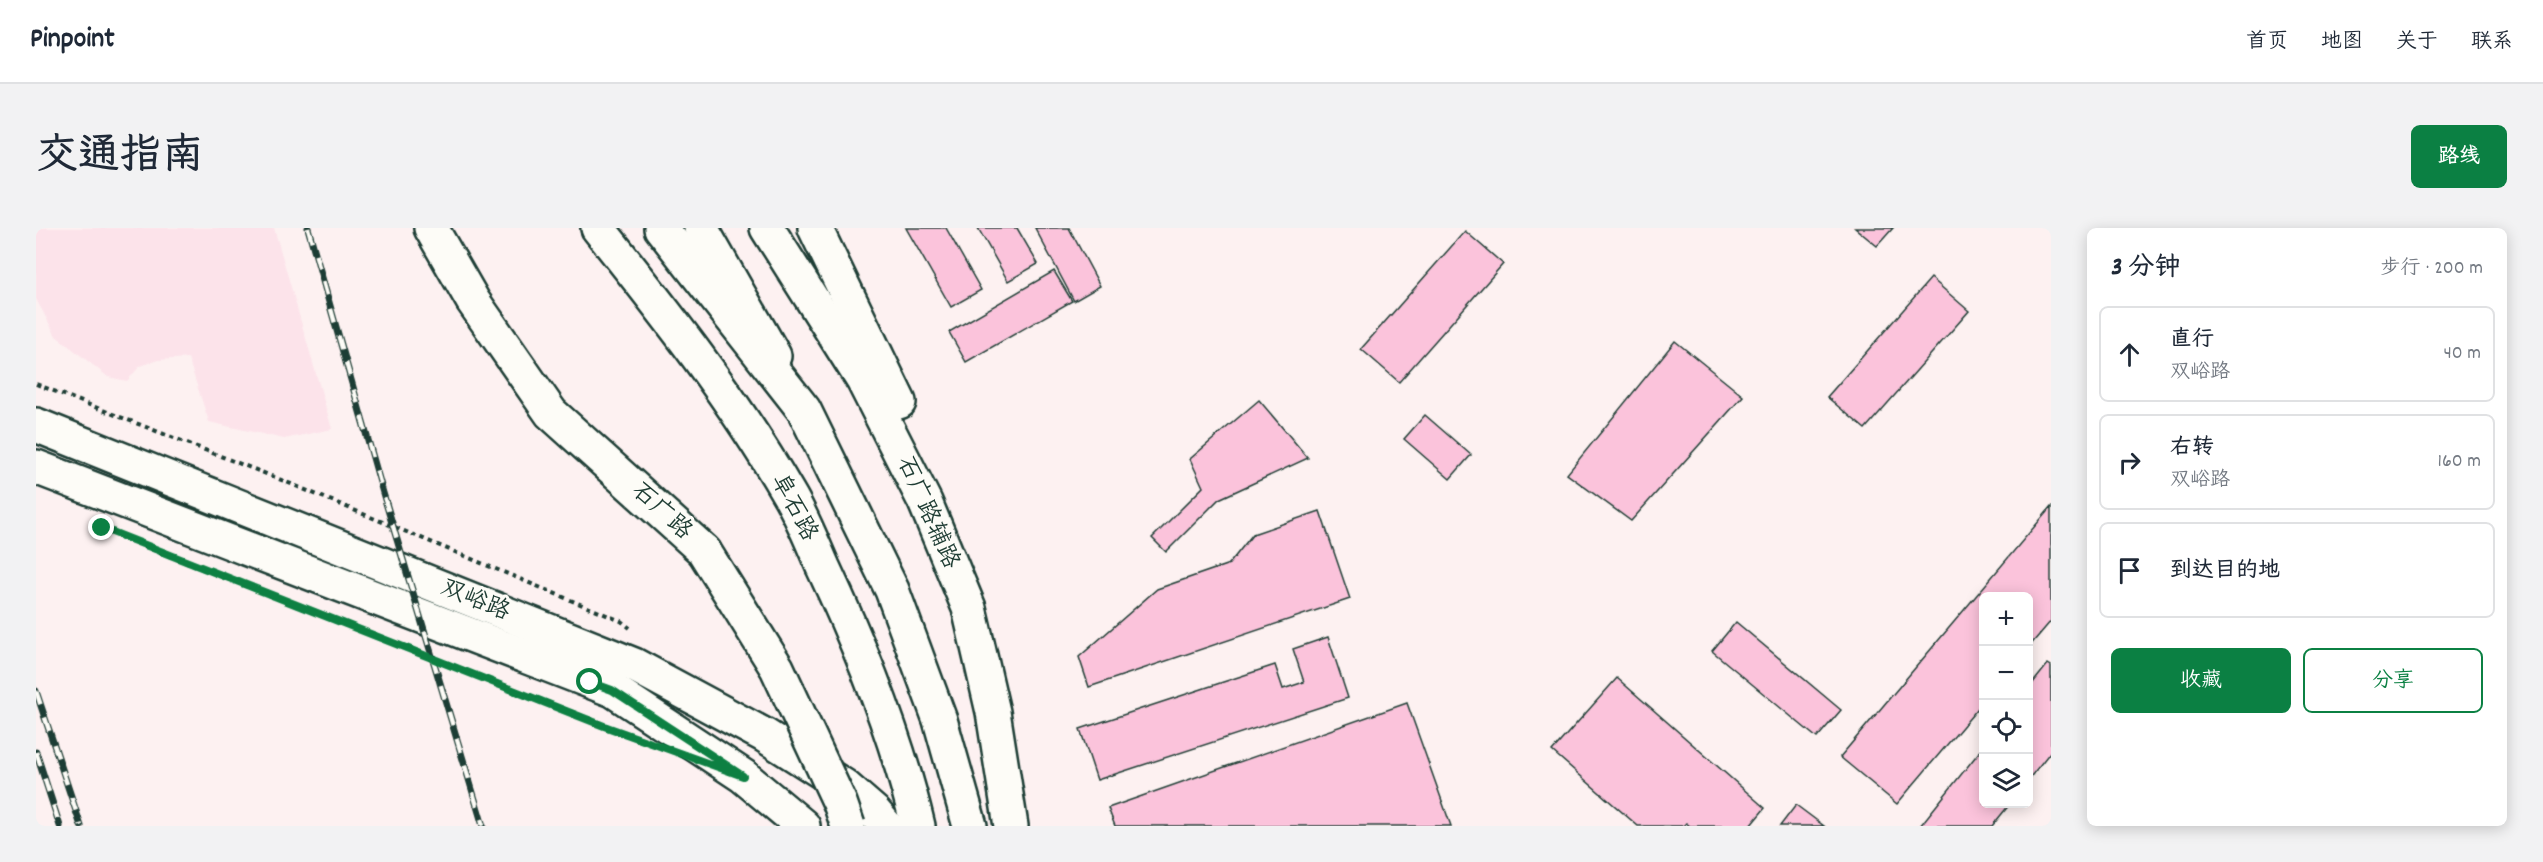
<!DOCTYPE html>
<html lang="zh">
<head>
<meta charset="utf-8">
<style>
  :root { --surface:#fff; --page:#f2f2f3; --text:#1f2937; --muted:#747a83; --line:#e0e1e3; --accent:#0b8043 }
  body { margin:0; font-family:Dekko,"LXGW WenKai TC",sans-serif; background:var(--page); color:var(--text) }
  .controls { position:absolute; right:18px; bottom:18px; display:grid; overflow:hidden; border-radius:9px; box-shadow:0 3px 15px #0003 }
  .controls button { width:54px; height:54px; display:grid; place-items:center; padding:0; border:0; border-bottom:2px solid var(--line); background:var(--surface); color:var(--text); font:30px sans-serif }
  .stop { position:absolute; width:18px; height:18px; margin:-14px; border:4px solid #0b8043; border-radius:50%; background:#fff }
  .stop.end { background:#0b8043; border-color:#fff; box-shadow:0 2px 6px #0008 }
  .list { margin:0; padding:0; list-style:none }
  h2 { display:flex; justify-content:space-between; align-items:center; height:78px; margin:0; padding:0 24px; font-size:26px }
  h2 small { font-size:20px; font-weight:400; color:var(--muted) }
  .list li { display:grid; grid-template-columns:39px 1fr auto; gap:18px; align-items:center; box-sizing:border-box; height:96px; margin:0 12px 12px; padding:0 12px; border:2px solid var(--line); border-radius:9px }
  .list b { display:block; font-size:22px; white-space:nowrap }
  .list p { margin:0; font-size:20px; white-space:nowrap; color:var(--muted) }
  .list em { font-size:20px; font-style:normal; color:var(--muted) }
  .actions { display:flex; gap:12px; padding:18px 24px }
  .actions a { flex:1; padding:14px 0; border:2px solid var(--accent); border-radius:9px; text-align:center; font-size:21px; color:var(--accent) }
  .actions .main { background:var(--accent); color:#fff }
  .icon { flex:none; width:33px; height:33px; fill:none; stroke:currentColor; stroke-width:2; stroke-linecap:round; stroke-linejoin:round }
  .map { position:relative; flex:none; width:2015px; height:598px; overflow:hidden; border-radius:9px }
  header { display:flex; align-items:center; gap:36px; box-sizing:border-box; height:84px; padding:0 30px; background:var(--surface); border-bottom:2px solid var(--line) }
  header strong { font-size:28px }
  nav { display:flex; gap:33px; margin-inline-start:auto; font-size:21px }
  .intro { display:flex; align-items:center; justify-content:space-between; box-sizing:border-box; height:144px; padding:0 36px }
  h1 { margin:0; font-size:42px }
  .button { padding:15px 27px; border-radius:9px; background:var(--accent); color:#fff; font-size:21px; font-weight:700 }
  main { display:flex; gap:36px; padding:0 36px }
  aside { flex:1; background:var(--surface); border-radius:9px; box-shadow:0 3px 15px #0003 }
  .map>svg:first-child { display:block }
  .built { fill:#fce3ea }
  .building { fill:#fbc3db; stroke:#1f3d34; stroke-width:1.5 }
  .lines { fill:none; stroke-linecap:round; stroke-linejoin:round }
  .minor-casing { stroke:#1f3d34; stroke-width:38 }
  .major-casing { stroke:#1f3d34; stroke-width:38 }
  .highway-casing { stroke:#1f3d34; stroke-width:38 }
  .path { stroke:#1f3d34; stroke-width:4; stroke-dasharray:4.5 4.5; stroke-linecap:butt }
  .minor { stroke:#fdfcf7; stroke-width:33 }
  .major { stroke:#fdfcf7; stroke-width:33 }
  .highway { stroke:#fdfcf7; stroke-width:33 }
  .rail-casing { stroke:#1f3d34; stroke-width:7 }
  .rail { stroke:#fdfcf7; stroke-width:4.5; stroke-dasharray:14; stroke-linecap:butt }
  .major-bridge-casing { stroke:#1f3d34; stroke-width:38; stroke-linecap:butt }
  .major-bridge { stroke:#fdfcf7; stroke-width:33 }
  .route { stroke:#0b8043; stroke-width:8 }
  .labels { text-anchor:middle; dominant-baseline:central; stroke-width:6; stroke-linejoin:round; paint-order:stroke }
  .street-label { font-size:24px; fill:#1f3d34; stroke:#fdfcf7 }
</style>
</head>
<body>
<header>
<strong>Pinpoint</strong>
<nav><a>首页</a><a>地图</a><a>关于</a><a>联系</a></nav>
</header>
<div class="intro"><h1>交通指南</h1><a class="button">路线</a></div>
<main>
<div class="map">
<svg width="2015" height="598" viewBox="0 0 2015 598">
  <rect width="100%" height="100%" fill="#fdf1f1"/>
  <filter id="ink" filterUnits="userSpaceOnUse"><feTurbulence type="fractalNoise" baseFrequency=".0167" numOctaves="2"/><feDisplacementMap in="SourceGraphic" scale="12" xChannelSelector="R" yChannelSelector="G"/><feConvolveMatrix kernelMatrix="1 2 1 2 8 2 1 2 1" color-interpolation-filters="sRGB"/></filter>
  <g filter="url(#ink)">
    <path class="built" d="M0,0H238L296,201L248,211L173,194L152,130L122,132L104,138L91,153L72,149L20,108L0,71Z"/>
    <g class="building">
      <path d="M870,0H910L945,62L915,79Z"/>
      <path d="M942,0H981L1002,36L972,53Z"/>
      <path d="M999,0H1033L1064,58L1038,73Z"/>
      <path d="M1819,0H1857L1841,18Z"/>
      <path d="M1429,3L1467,36L1363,154L1325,121Z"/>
      <path d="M1018,43L1036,73L930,134L913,104Z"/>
      <path d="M1895,50L1933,83L1829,201L1791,169Z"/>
      <path d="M1639,113L1707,168L1595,293L1531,246Z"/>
      <path d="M1223,172L1272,230L1183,271L1130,324L1116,310L1167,259L1154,231Z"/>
      <path d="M1389,187L1435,227L1414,251L1368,211Z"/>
      <path d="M2015,279V393L1992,420V368H1948V473L1861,576L1804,529Z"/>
      <path d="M1284,283L1314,371L1053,459L1043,429L1121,361L1193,336L1217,306Z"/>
      <path d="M1700,394L1805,482L1781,510L1676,423Z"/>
      <path d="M1292,409L1312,470L1061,552L1044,501L1239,437L1247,461L1268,454L1257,421Z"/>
      <path d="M2012,436L2015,438V523L1992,552V461Z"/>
      <path d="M1581,450L1729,580L1714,598H1654L1650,595L1647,598H1602L1516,523Z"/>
      <path d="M1371,475L1415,598H1079L1072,580Z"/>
      <path d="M1948,518V576H1974L1956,598H1884Z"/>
      <path d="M1760,577L1788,598H1744Z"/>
    </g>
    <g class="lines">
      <g class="minor-casing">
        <g id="minor">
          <path d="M731,0L827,152L889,274L933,380L957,484L975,598"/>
          <path d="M779,0L863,174"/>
          <path d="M0,197L598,437L728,507L808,558L838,584L850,598"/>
          <path d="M0,239L577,462L707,548L767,598"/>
        </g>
      </g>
      <g class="major-casing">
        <g id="major">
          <path d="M395,0L437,73L515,185L668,323"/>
          <path d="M665,0L738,128"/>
        </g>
      </g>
      <g class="highway-casing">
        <g id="highway">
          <path d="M562,0C630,85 697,170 752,265C766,288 776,314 787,339C826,422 861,509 882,598"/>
          <path d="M625,0L768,182L856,362L904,492L934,598"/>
        </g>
      </g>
      <g class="path">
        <path d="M0,156L243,251L585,393L594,400"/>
        <path d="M107,317L575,500"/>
      </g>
      <use href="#minor" class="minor"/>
      <use href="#major" class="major"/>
      <use href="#highway" class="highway"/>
      <g class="rail-casing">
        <g id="rail">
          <path d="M272,0L347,265L447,598"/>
          <path d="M0,463L45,598"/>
          <path d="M0,524L24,598"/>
        </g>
      </g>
      <use href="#rail" class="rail"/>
      <g class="major-bridge-casing">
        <path id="major-bridge" d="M668,323L741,440L804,575L812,598"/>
      </g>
      <use href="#major-bridge" class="major-bridge"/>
    </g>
  </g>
  <g class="lines" filter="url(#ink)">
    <path class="route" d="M66,300L568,498L707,548L576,462L554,454"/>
  </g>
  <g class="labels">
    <g class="street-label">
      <text transform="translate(757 280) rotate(62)">阜石路</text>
      <text transform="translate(625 284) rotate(42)">石广路</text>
      <text transform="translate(891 285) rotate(66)">石广路辅路</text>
      <text transform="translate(439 373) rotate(22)">双峪路</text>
    </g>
  </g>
</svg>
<div class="controls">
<button>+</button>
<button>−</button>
<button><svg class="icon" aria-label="locate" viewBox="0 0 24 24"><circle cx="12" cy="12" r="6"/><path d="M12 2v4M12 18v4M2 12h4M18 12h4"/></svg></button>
<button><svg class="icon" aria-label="layers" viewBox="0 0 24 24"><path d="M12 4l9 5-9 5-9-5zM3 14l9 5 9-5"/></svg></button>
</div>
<div class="stop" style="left:554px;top:454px"></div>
<div class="stop end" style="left:66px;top:300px"></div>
</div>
<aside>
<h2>3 分钟<small>步行 · 200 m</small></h2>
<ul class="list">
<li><svg class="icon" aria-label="ahead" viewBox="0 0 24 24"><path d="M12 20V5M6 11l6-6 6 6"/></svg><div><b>直行</b><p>双峪路</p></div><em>40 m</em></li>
<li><svg class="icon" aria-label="right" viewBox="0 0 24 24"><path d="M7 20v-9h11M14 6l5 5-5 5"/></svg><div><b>右转</b><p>双峪路</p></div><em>160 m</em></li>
<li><svg class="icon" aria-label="arrive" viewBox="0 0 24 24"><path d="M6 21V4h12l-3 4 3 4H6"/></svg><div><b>到达目的地</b></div></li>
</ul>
<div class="actions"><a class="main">收藏</a><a>分享</a></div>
</aside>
</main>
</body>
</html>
